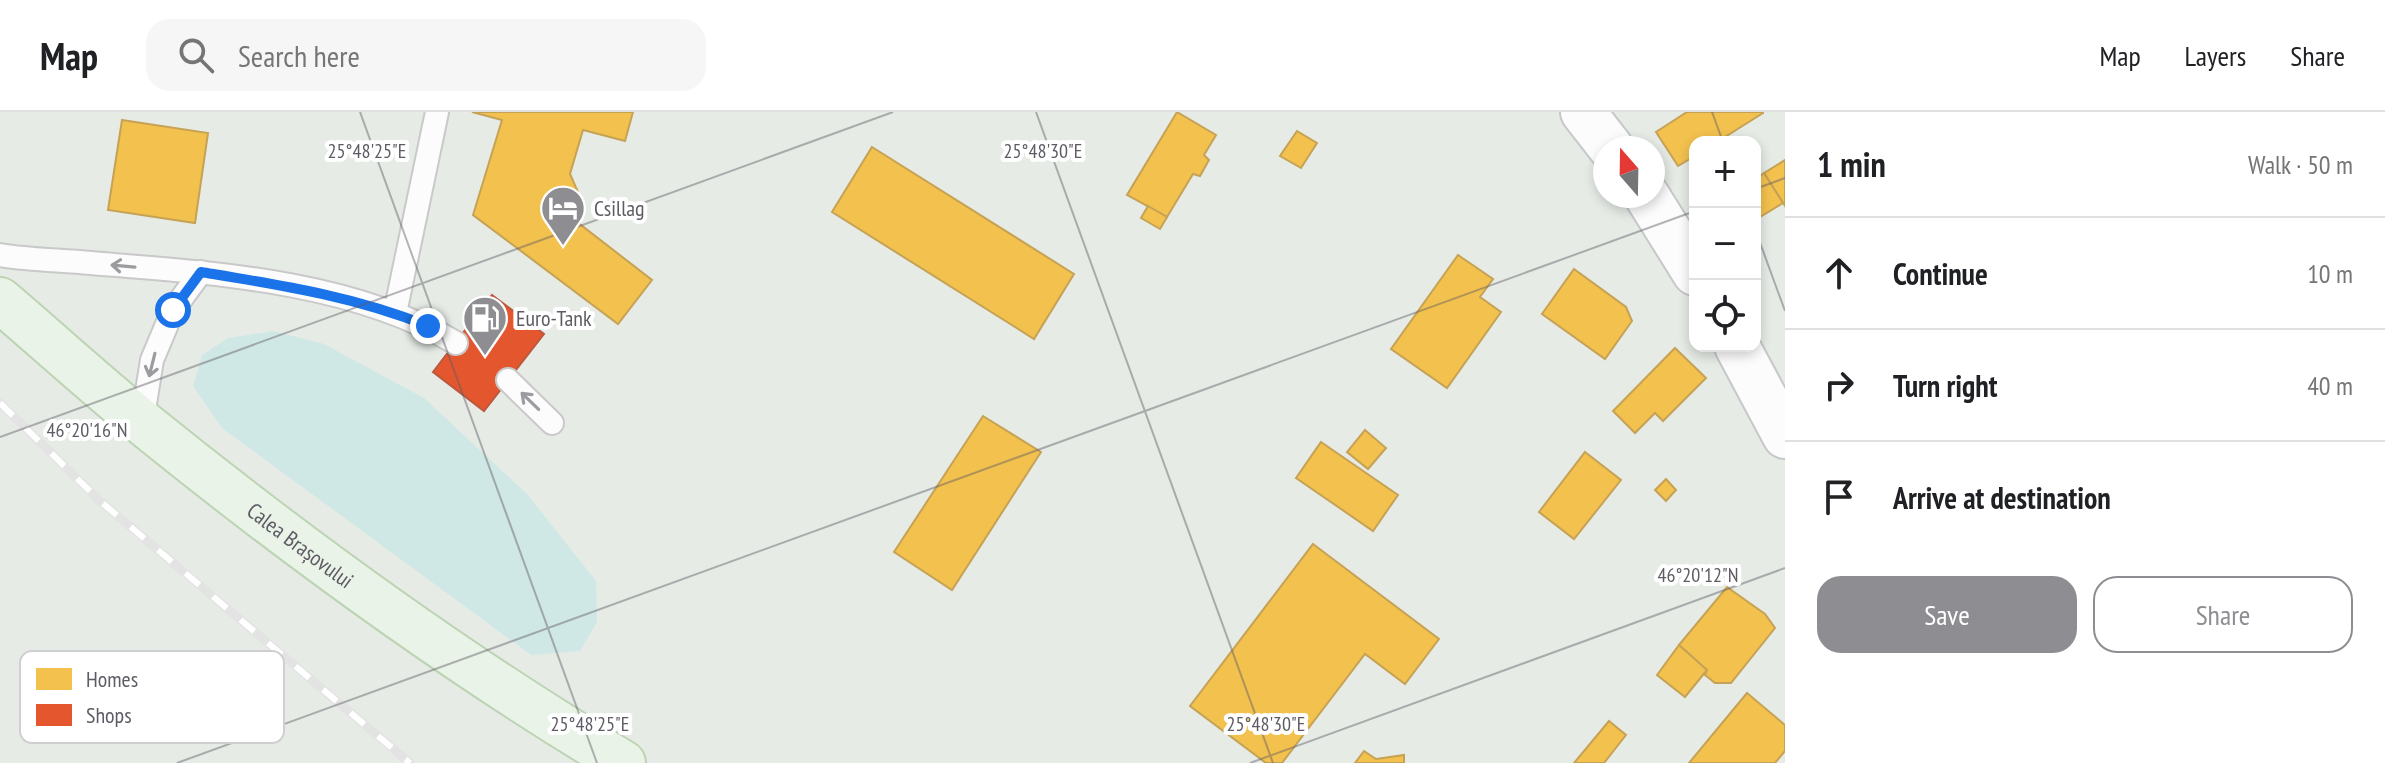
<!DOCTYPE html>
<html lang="en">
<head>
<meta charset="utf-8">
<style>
  :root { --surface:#fff; --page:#f6f6f6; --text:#202124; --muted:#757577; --line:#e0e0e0; --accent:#8e8d92 }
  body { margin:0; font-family:"PT Sans Narrow",sans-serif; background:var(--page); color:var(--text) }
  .controls { position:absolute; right:24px; top:24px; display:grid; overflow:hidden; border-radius:16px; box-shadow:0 4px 12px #0003 }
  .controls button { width:72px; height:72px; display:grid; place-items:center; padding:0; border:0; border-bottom:2px solid var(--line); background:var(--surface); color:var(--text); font:40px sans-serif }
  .compass { position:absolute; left:1593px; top:24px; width:72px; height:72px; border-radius:50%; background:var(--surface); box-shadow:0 4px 12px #0003; rotate:340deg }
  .stop { position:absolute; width:24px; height:24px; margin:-18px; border:6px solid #1a73e8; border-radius:50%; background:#fff }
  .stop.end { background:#1a73e8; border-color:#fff; box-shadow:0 2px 8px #0008 }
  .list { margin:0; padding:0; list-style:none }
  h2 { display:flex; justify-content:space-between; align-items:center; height:104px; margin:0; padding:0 32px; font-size:34px }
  h2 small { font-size:26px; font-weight:400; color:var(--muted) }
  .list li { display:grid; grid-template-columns:52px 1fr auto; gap:24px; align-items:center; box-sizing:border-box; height:112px; padding:0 32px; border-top:2px solid var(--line) }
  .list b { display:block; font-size:30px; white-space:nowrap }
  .list em { font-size:26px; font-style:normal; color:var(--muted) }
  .actions { display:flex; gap:16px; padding:24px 32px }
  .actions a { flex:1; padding:18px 0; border:2px solid var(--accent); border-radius:24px; text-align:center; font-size:28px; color:var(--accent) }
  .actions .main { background:var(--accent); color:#fff }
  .icon { flex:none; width:44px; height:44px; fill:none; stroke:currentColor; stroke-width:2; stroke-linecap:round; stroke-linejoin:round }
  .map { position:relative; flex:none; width:1785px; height:651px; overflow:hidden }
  header { display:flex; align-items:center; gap:48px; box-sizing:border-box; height:112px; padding:0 40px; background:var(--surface); border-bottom:2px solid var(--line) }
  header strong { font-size:38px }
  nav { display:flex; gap:44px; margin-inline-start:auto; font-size:28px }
  .search { width:560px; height:72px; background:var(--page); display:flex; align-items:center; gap:20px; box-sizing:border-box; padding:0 28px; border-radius:24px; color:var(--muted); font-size:30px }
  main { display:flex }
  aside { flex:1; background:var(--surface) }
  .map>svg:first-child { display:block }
  .green { fill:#d0e8e5 }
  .homes { fill:#f2c14e; stroke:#c6a255; stroke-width:2 }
  .shops { fill:#e4572e; stroke:#bc583e; stroke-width:2 }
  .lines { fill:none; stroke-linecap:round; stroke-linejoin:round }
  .service-casing { stroke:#c9c9c9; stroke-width:26 }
  .secondary-casing { stroke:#c7c8c9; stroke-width:48 }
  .primary-casing { stroke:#bcd4b3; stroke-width:48 }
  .service { stroke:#fbfcfb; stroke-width:22 }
  .secondary { stroke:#fbfcfb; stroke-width:44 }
  .primary { stroke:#e9f3e7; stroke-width:44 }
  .rail-casing { stroke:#e3e3e3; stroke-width:9 }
  .rail { stroke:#fff; stroke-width:6; stroke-dasharray:18; stroke-linecap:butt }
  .oneway { stroke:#9d9ba0 }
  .route { stroke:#1a73e8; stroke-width:10 }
  .ticks { fill:none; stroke:#5f5b64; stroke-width:2; stroke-opacity:0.45 }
  .labels { text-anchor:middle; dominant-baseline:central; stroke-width:8; stroke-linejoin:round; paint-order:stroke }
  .poi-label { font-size:22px; fill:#5f5b64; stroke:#fff; text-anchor:start }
  .street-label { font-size:22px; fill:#5f5b64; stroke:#fff }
  .key { fill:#fff; stroke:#cfced0; stroke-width:2 }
  .key-label { font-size:22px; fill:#5f5b64 }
  .ticks-label { font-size:20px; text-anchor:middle; fill:#5f5b64; stroke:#fff; stroke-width:8; stroke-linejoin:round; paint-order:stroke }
</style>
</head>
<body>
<header>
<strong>Map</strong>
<div class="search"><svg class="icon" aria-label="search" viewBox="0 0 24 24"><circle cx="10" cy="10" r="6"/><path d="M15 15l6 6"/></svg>Search here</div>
<nav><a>Map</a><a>Layers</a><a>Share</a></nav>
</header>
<main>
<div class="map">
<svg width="1785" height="651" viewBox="0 0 1785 651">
  <rect width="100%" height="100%" fill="#e6ebe6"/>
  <path class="green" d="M273,219L324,232L424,286L527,382L596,469L597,510L580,539L531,543L222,316L193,274L202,243L228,226Z"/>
  <g class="homes">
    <path d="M472,0H633L625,29L583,18L570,62L578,80L563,99L652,168L618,212L473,103L502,8Z"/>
    <path d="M1177,0L1216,23L1204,43L1209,48L1200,64L1193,62L1167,105L1127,83Z"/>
    <path d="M1687,0H1763V1L1717,30H1695V44L1678,54L1656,20Z"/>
    <path d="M122,8L208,21L195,111L108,98Z"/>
    <path d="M1297,19L1317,31L1301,56L1280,44Z"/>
    <path d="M872,35L1074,162L1034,227L832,100Z"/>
    <path d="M1785,48V94L1764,61Z"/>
    <path d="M1764,61L1783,91L1755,108V68Z"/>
    <path d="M1148,94L1167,105L1160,117L1141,106Z"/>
    <path d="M1458,143L1493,167L1480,185L1501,200L1447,276L1391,237Z"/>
    <path d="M1574,157L1626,195L1632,209L1605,247L1542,202Z"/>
    <path d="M1675,236L1706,266L1663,309L1655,301L1635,321L1613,299Z"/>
    <path d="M983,304L1041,340L952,478L894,440Z"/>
    <path d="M1365,318L1386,336L1368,357L1347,340Z"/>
    <path d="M1321,330L1398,383L1373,419L1296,366Z"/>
    <path d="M1585,340L1621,368L1574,427L1539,400Z"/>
    <path d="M1666,367L1676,378L1666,389L1655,378Z"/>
    <path d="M1313,432L1439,527L1405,572L1365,542L1282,651H1266L1190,594Z"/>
    <path d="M1727,475L1765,502L1775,516L1731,571H1715L1705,563L1707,558L1679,533Z"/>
    <path d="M1679,533L1707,558L1685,585L1657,563Z"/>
    <path d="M1747,581L1785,613V639L1775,651H1689Z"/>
    <path d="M1609,609L1626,623L1604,651H1574Z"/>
    <path d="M1364,639L1376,647L1404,643V651H1355Z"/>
  </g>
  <path class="shops" d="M492,183L544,222L484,299L433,260Z"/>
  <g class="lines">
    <g class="service-casing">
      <g id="service">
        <path d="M0,143C30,148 61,148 91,151C211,161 350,168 456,231"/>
        <path d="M395,201L437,0"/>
        <path d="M508,268L552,311"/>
        <path d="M142,310L152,248L173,198L201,160"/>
      </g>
    </g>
    <g class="secondary-casing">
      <g id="secondary">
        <path d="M1583,0L1611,36"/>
        <path d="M1647,84L1695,161"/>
        <path d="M1737,234L1785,324"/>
      </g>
    </g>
    <g class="primary-casing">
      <g id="primary">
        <path id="s1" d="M0,188C47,228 94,271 143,311C295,434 455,551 623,651"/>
      </g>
    </g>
    <use href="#service" class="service"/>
    <use href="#secondary" class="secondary"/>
    <use href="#primary" class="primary"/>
    <g class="rail-casing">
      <path id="rail" d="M0,291L100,389L410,651"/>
    </g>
    <use href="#rail" class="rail"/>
  </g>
  <defs><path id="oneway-shaft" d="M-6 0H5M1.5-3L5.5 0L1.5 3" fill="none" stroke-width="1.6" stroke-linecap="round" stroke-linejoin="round" transform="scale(2)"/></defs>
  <g class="oneway">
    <use href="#oneway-shaft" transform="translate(123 154) rotate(-175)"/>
    <use href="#oneway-shaft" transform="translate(152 253) rotate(104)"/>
    <use href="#oneway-shaft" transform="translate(530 289) rotate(-136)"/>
  </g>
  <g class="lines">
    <path class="route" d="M173,198L201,160C280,173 353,184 428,214"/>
  </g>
  <path class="ticks" d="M360,0L597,651M1036,0L1273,651M1712,0L1723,30M1755,77L1785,66M1755,117L1785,199M0,325L893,0M177,651L1695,99M1250,651L1785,456"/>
  <defs>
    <g id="hotel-pin" transform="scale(2.3)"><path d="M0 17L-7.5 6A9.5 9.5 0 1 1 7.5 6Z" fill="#8e8d92" stroke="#fff"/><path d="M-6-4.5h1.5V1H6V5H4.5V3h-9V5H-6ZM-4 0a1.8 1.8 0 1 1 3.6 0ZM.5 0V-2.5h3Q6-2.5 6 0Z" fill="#fff"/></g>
    <g id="fuel-pin" transform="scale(2.3)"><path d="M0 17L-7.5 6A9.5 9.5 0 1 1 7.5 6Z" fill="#8e8d92" stroke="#fff"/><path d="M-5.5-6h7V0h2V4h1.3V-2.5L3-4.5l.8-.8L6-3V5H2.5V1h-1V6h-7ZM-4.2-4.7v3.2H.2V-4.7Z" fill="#fff"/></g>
  </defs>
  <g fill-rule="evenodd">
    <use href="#hotel-pin" x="563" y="96"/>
    <use href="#fuel-pin" x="485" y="206"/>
  </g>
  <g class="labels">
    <g class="poi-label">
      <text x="594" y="96">Csillag</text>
      <text x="516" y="206">Euro-Tank</text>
    </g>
    <g class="street-label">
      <text stroke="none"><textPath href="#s1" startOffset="388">Calea Brașovului</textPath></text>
    </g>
  </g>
  <rect x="20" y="539" width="264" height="92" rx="12" class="key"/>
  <rect x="36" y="556" width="36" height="22" fill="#f2c14e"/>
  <rect x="36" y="592" width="36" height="22" fill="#e4572e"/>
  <g class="key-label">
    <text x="86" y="575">Homes</text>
    <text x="86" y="611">Shops</text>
  </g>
  <g class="ticks-label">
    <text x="367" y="46">25°48'25"E</text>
    <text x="1043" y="46">25°48'30"E</text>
    <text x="87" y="325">46°20'16"N</text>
    <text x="1698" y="470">46°20'12"N</text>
    <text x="590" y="619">25°48'25"E</text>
    <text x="1266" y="619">25°48'30"E</text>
  </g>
</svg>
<div class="controls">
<button>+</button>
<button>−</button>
<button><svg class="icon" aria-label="locate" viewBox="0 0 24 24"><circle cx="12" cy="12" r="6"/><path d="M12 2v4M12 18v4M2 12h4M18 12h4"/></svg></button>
</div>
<svg class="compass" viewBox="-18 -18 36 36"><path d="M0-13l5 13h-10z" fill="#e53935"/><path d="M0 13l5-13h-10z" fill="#757577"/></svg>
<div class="stop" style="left:173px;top:198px"></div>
<div class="stop end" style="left:428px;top:214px"></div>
</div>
<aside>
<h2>1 min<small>Walk · 50 m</small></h2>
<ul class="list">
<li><svg class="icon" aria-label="ahead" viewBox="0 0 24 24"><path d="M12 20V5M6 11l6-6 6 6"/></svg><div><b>Continue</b></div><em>10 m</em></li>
<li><svg class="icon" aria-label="right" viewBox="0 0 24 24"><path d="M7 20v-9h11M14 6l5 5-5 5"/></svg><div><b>Turn right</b></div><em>40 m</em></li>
<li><svg class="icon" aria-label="arrive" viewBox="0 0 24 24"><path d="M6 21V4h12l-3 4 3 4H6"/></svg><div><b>Arrive at destination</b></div></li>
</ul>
<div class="actions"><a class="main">Save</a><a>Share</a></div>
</aside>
</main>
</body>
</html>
